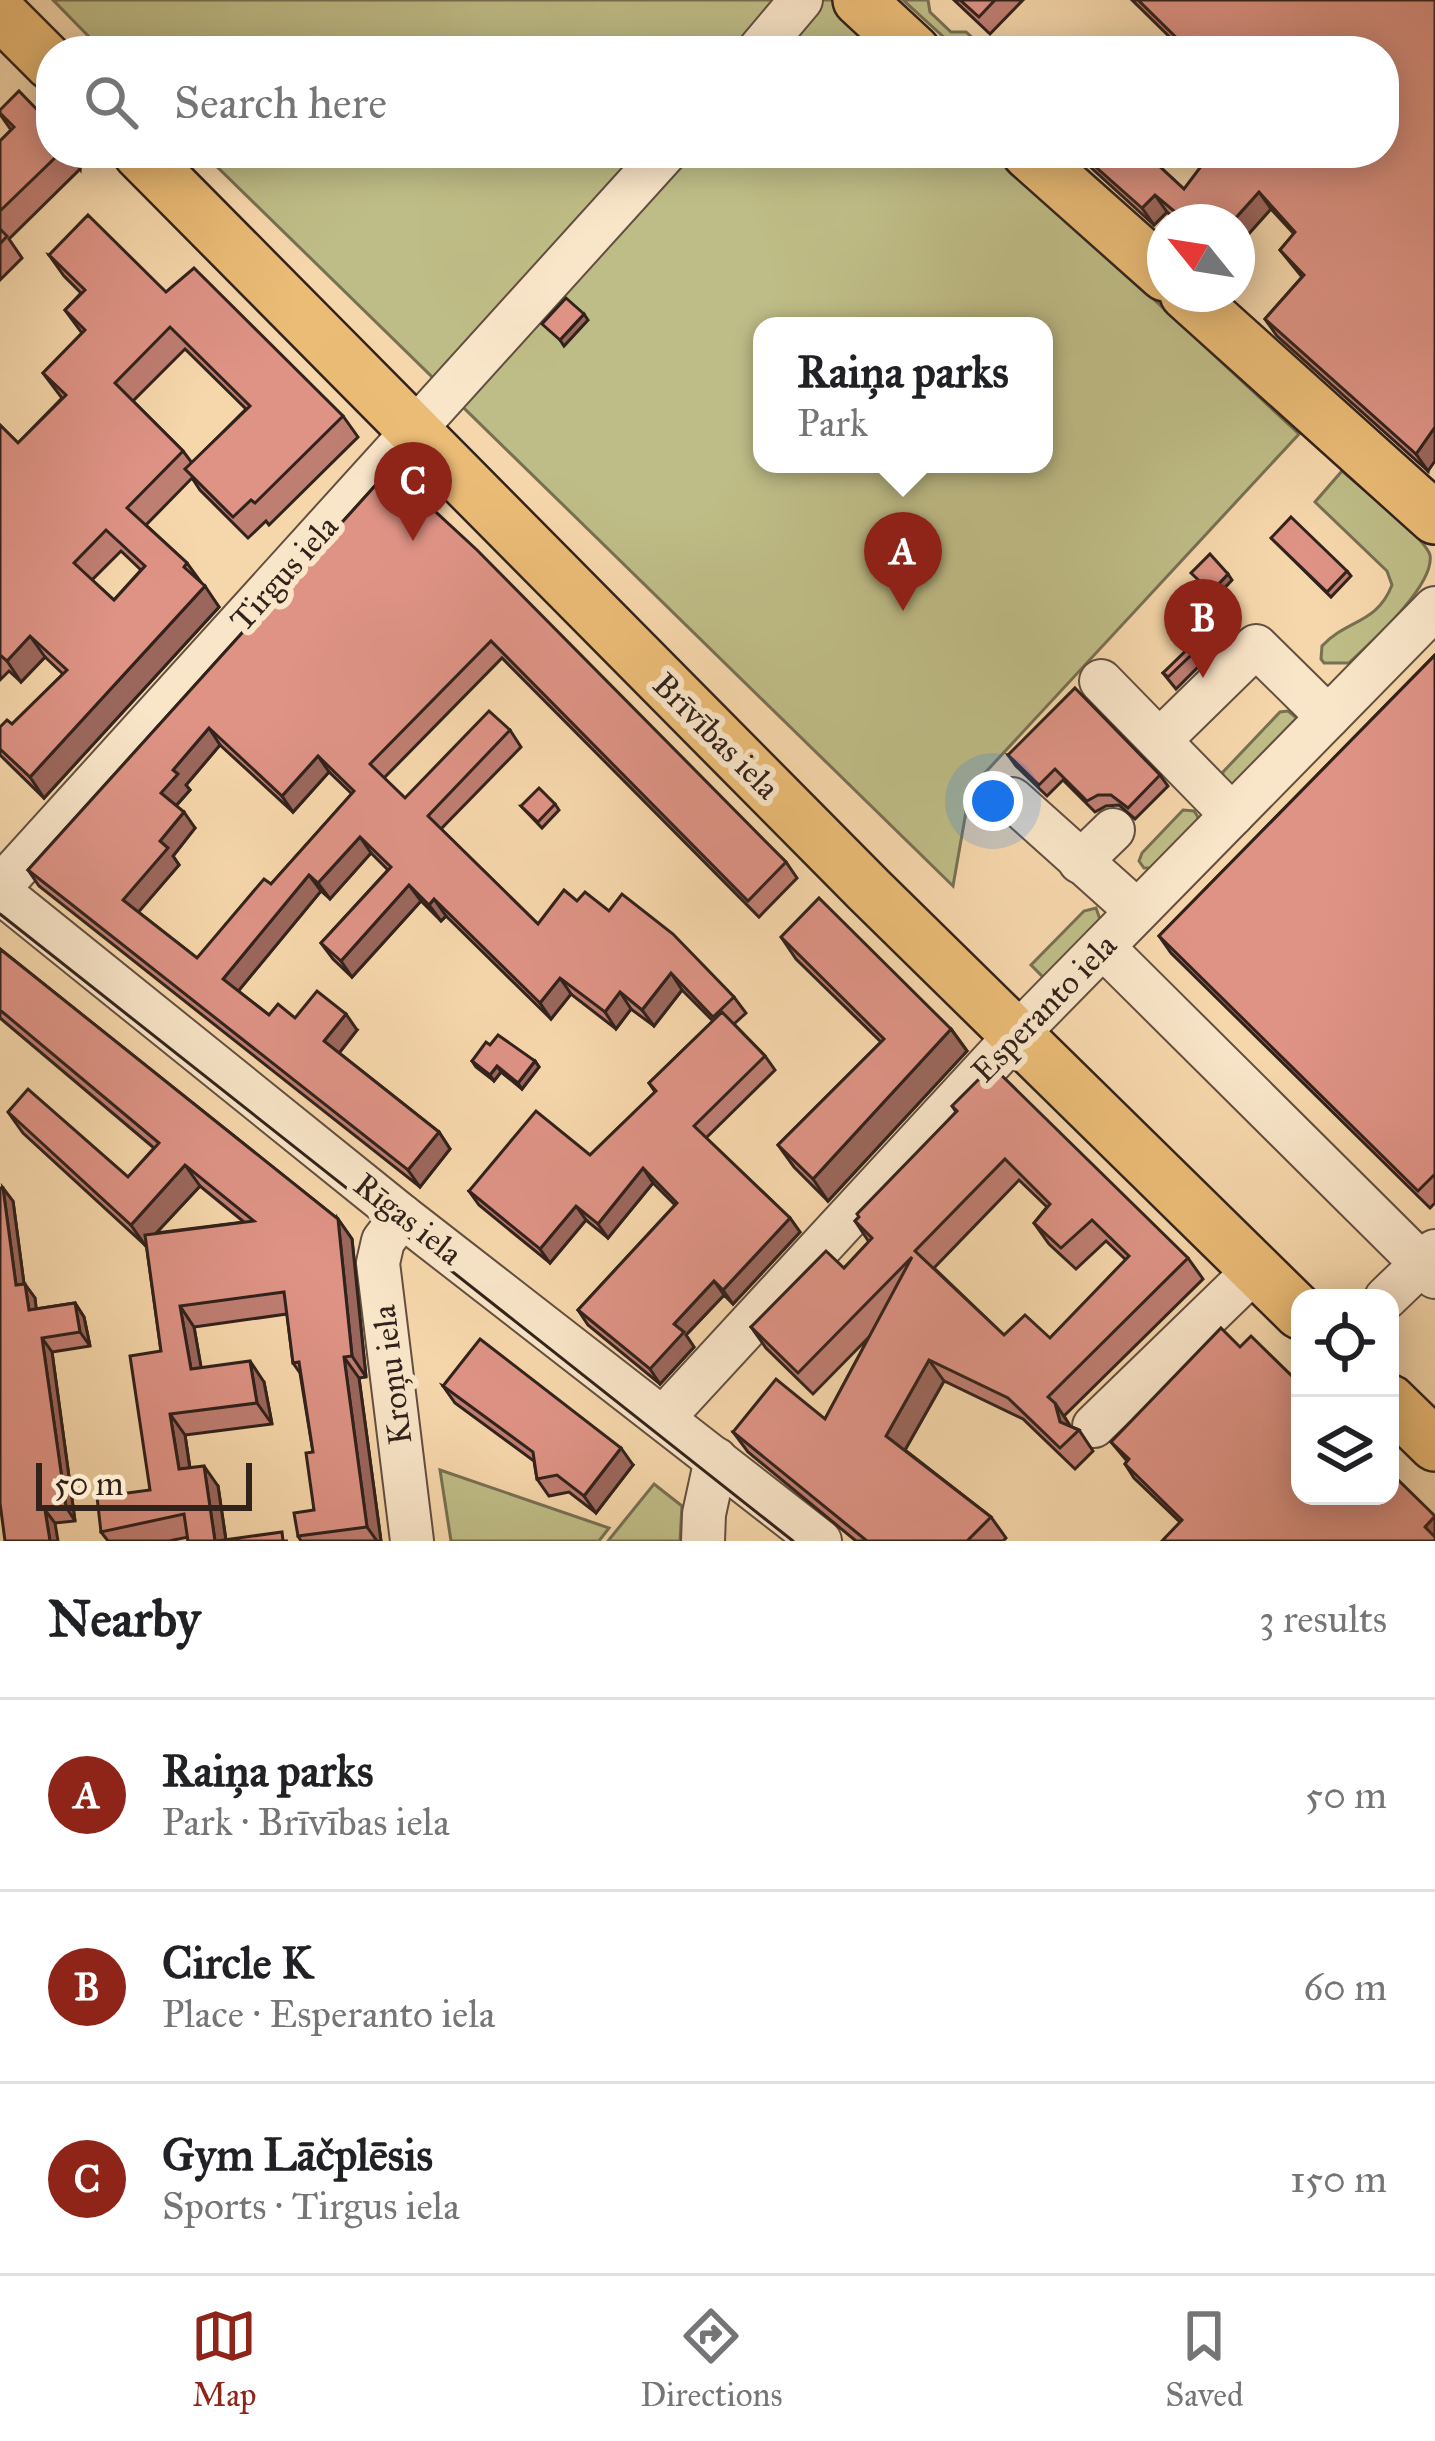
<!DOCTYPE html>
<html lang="en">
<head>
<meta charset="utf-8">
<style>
  :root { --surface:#fff; --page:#f6f6f6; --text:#202124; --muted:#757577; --line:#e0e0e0; --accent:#8f2418 }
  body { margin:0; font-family:"IM FELL Great Primer",serif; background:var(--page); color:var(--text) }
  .controls { position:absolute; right:36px; bottom:36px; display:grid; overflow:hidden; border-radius:24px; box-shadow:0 6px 30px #0003 }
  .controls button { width:108px; height:108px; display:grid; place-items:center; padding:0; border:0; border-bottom:3px solid var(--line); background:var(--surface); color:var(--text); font:60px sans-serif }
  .compass { position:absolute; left:1147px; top:204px; width:108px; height:108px; border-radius:50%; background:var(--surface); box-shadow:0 6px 30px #0003; rotate:300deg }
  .scale { position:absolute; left:36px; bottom:30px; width:216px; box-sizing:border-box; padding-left:12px; border:6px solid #32221c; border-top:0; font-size:33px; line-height:42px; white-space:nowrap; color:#32221c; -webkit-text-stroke:9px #f9e5c8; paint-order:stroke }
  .you { position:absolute; left:993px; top:801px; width:42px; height:42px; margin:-30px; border:9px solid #fff; border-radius:50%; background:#1a73e8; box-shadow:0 0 0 18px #1a73e833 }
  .badge { display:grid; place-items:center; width:78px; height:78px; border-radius:50%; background:var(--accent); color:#fff; font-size:39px; font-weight:700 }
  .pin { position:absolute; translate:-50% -99px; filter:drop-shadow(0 3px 6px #0008) }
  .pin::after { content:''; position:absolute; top:63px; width:42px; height:36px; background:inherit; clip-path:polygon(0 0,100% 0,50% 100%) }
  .popup { position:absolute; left:753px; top:317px; width:300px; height:156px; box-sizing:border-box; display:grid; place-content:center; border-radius:24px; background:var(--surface); filter:drop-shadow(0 3px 9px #0005); font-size:39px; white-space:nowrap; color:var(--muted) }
  .popup b { font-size:45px; color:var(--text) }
  .popup::after { content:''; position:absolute; left:50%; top:100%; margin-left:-24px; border:24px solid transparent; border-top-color:var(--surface) }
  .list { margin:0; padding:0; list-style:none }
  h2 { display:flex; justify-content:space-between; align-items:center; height:156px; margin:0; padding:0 48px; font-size:51px }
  h2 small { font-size:39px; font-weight:400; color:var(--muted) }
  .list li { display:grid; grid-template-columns:78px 1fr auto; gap:36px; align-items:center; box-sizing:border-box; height:192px; padding:0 48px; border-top:3px solid var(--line) }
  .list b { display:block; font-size:45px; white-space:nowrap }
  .list p { margin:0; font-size:39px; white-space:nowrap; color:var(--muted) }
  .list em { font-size:39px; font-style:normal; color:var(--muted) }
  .icon { flex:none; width:66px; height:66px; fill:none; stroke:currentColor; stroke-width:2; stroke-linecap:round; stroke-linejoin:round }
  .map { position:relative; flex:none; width:1435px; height:1541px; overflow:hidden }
  .search { position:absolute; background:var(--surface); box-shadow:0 6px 30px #0003; left:36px; right:36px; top:36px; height:132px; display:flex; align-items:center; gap:30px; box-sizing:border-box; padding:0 42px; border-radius:48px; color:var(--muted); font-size:45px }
  .sheet { height:732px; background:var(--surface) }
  nav { display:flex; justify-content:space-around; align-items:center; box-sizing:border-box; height:168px; border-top:3px solid var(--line); background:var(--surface); font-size:33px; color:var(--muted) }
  nav a { display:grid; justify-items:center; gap:6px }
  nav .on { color:var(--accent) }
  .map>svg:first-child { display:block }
  .green { fill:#bfbd87; stroke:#787052; stroke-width:3; fill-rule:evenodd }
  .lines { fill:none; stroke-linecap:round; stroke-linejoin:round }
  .minor-casing { stroke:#634f40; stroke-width:46 }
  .major-casing { stroke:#32221c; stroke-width:56 }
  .minor { stroke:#f9e5c8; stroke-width:42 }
  .major { stroke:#ebbc76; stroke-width:51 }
  .tram { stroke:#32221c; stroke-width:3 }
  .wall { fill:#bf7e72; stroke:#32221c; stroke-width:3; fill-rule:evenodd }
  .shaded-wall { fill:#9b675d; stroke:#32221c; stroke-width:3 }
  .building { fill:#de9385; stroke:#32221c; stroke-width:3; fill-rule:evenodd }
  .labels { text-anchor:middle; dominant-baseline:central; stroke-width:12; stroke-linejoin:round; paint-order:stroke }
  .street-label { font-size:33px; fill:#32221c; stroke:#f9e5c8 }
</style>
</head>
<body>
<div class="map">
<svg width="1435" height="1541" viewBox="0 0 1435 1541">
  <rect width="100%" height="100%" fill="#f6d7ab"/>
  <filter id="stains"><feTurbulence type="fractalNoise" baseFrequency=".00167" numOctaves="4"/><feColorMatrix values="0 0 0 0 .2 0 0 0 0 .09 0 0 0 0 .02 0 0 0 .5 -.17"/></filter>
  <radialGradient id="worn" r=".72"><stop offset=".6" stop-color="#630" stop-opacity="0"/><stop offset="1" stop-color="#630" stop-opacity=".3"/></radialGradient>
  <g class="green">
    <path d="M53,0H832L886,51H103Z"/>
    <path d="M903,0H928L930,12L951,32H966L987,51H959Z"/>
    <path d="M203,153H996L1299,434L970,789L953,886ZM762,326H1044V464H762Z"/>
    <path d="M1342,471C1361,488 1423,535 1430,555C1435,586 1370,643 1349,663H1324L1321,659L1322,646C1347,619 1377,624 1392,585L1387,571L1315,502Z"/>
    <path d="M1288,711L1298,719L1234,787L1222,779L1223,772L1280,712Z"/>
    <path d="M1183,810L1194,811L1198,817L1196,827L1153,868H1144L1139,861L1142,853Z"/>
    <path d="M1096,908L1101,922L1045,979L1031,965L1084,911Z"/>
    <path d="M440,1470L609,1528L599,1541H451Z"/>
    <path d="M654,1484L682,1506L680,1541H608Z"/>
  </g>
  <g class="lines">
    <g class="minor-casing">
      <g id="minor">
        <path d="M758,51L801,0"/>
        <path d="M1101,681L1232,815"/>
        <path d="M1160,740L1256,646L1328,717"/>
        <path d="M1012,799L1137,911"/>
        <path d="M1080,862L1113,830"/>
        <path d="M0,887L665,153"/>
        <path d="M0,892L402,1216L820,1541"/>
        <path d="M1103,947L1435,1277"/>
        <path d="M402,1216L383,1241L378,1263L412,1541"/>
        <path d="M1386,1298L1435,1251"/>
        <path d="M663,1418L1018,1033L1435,608"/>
        <path d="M1094,1426L1256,1269"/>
        <path d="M703,1541L704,1514L716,1459"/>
      </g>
    </g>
    <g class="major-casing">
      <g id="major">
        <path d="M859,0L914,51"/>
        <path d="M0,13L51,64"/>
        <path d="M139,153L869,890L1300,1313"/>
        <path d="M1028,153L1165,275"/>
        <path d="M1186,294L1435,518"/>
        <path d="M1390,1401L1435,1445"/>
      </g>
    </g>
    <use href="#minor" class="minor"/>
    <use href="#major" class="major"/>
    <path class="tram" d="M0,914L793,1541"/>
  </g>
  <g class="wall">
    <path d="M954,0H1023L990,34Z"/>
    <path d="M1132,0H1435L1428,471L1277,336L1265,319L1302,277L1280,250L1294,234L1271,209L1237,222H1179L1167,212L1154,225L1075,153H1145L1184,189L1384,51H1184Z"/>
    <path d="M0,114L51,153H75L80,160V169L9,239L22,258L0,280V141L11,130Z"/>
    <path d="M49,255L166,292L343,416L358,437L269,525L266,521L248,538L200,490L192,478L146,525L187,563L219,607L44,798L0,755V727L12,724L63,674L45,657L21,682L9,671L0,680V425L18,443L62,398L43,373L82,333L65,310L81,293L64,276ZM185,349L246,409L192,463L183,451L133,401ZM121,551L141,570L114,600L92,580Z"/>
    <path d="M383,477L786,862L797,878L759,917L502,658L384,778L405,798L510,730L521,747L441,829L538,924L577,901L609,911L734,997L746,1013L734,1024L765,1056L775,1070L706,1138L790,1218L800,1232L733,1304L724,1295L686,1335L694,1347L660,1384L588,1325L578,1310L675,1205L653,1183L608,1238L586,1220L550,1263L479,1205L469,1191L590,1155L655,1092L649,1083L713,1021L682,990L654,1026L631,1009L616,1029L571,994L551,1019L446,916L441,921L421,901L352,977L333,959L321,943L388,870L371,853L330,899L321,891L238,991L269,1015L357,1030L339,1053L439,1132L450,1149L420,1187L39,886L28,870ZM220,745L293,812L329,772L352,794L271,884L197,958L138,912L179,865L173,856L195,828L176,806L190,790L186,785Z"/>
    <path d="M1271,538L1347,571L1351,576L1331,597Z"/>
    <path d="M1207,640L1214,651L1176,689L1163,673Z"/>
    <path d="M1435,655V1203L1430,1208L1171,953L1159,936Z"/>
    <path d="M1008,755L1160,775L1168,786L1135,819L1119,805L1106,806L1095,812L1063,780L1047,796L1016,766Z"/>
    <path d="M555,804L559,810L542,828L521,806Z"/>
    <path d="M781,937L951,1029L967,1051L828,1201L794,1167L778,1145L881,1042L796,959Z"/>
    <path d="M0,949L338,1219L352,1239L366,1377L359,1378L381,1541H301L298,1536L314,1510L313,1452L300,1373L293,1363L287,1314L194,1327L201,1368L264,1382L272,1424L185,1435L190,1468L218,1486L226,1540L288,1541H188V1537L169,1541H108L101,1532L150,1490L161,1351L146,1243L145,1245L23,1133L8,1112L128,1177L154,1148L0,1018ZM200,1186L244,1222L156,1233Z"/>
    <path d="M490,1045L535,1061L539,1067L522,1089L501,1072L494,1081L476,1067L472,1061Z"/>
    <path d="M952,1106L1188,1258L1203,1279L1064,1416L1070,1426L1079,1430L1093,1451L1075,1469L1023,1419L944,1381L905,1450L991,1517L1006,1538L1003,1541H856L748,1452L733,1432L825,1419L869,1337L813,1394L766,1348L751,1327L844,1268L869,1242L855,1221L956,1112ZM1019,1180L1047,1207L1034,1223L1049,1244L1076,1269L1106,1241L1126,1260L1050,1338L1004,1335L934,1268Z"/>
    <path d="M13,1201L24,1284L35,1298L36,1309L75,1303L84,1317L90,1346L52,1352L75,1521L55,1523L0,1503Z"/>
    <path d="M1240,1347L1300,1384L1180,1522L1134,1478L1125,1464L1127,1461L1111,1442Z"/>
    <path d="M443,1386L633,1465L596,1513L569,1492L549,1496L537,1479L534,1461L455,1403Z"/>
  </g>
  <g class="shaded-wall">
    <path d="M69,153H75L80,160V169Z"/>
    <path d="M1259,192L1271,209L1237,247V222H1232Z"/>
    <path d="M1155,195L1167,212L1154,225L1142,208Z"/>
    <path d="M584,314L588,320L564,346L560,340Z"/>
    <path d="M1435,427V461L1428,471L1416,454Z"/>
    <path d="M1228,574L1232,580L1215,598L1211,592Z"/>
    <path d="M205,586L219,607L44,798L30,777Z"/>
    <path d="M30,636L45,657L21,682L7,661Z"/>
    <path d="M209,728L220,745L186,785L190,790L172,810L161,793L173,770Z"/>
    <path d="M318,756L329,772L293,812L282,796Z"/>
    <path d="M184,812L195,828L173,856L179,865L135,916L123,900L160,841Z"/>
    <path d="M360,837L371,853L330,899L318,883Z"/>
    <path d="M309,875L321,891L235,995L223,979Z"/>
    <path d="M409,885L421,901L352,977L341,961Z"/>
    <path d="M434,899L446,916L441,921L429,905Z"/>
    <path d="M671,973L682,990L654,1026L642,1010Z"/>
    <path d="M560,978L571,994L551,1019L540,1003Z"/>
    <path d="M620,992L631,1009L616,1029L605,1012Z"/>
    <path d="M346,1014L357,1030L336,1057L324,1041Z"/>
    <path d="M951,1029L967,1051L828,1201L813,1179Z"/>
    <path d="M535,1061L539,1067L522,1089L518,1083Z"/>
    <path d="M497,1066L501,1072L494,1081L490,1075Z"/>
    <path d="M439,1132L450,1149L420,1187L408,1170Z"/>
    <path d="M185,1165L200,1186L145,1245L131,1225Z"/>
    <path d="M643,1168L653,1183L608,1238L598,1224Z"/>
    <path d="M3,1188L13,1201L26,1299L16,1285Z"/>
    <path d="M576,1206L586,1220L550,1263L540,1249Z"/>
    <path d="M790,1218L800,1232L733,1304L723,1290Z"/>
    <path d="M338,1219L352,1239L366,1377L352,1356Z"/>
    <path d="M714,1281L724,1295L686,1335L694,1347L660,1384L650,1369L674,1324Z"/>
    <path d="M25,1284L35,1298L38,1324L29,1310Z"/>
    <path d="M75,1303L84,1317L90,1346L80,1332Z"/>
    <path d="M180,1306L194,1327L205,1389L191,1369Z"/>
    <path d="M42,1338L52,1352L75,1521L66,1507Z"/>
    <path d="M344,1357L359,1378L381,1541H377L367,1527Z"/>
    <path d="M929,1360L944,1381L901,1457L886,1436Z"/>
    <path d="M250,1361L264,1382L272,1424L257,1403Z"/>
    <path d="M1055,1403L1069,1424L1073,1436L1060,1422Z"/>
    <path d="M170,1414L185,1435L193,1490L179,1469Z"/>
    <path d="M621,1448L633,1465L596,1513L584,1496Z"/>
    <path d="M204,1466L218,1486L226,1541H215Z"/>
    <path d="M45,1510L55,1523L58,1541H50Z"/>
    <path d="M1435,1516V1540L1425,1527Z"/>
  </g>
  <g class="building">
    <path d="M960,0H995L979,17Z"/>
    <path d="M1138,0H1435V427L1416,454L1265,319L1304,275L1280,250L1295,232L1259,192L1232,222H1187L1155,195L1142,208L1080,153H1145L1184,189L1211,153H1384V51H1190Z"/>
    <path d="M1084,44L1091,51H1076Z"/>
    <path d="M19,91L51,124V153H60L0,211V141L14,127L0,113V110Z"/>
    <path d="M88,215L166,292L194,268L343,416L255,503L251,500L233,517L185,469L250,406L170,327L115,383L183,451L127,508L187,563L184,567L205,586L30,777L0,749V727L7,720L12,724L67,670L30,636L7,661L0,655V425L18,443L66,395L43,373L85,330L65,310L85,290L49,255ZM106,530L145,566L114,600L74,563Z"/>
    <path d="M0,229L7,236L0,244Z"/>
    <path d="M566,298L584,314L560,340L542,324Z"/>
    <path d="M383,477L399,478L477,550L786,862L748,901L491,641L370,764L405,798L489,711L510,730L428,816L538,924L564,890L577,901L585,892L609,911L622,894L673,934L734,997L713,1017L671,973L642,1010L620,992L605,1012L560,978L540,1003L434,899L429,905L409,885L341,961L321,943L391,867L360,837L318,883L309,875L223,979L269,1015L278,1004L295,1018L317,991L346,1014L324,1041L439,1132L408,1170L28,870ZM209,728L282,796L318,756L354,791L271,884L264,879L197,958L123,900L168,848L160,841L184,812L161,793L178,774L173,770Z"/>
    <path d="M1291,517L1347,571L1327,592L1271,538Z"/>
    <path d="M1210,554L1228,574L1211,592L1191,573Z"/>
    <path d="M1202,635L1207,640L1168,677L1163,673Z"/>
    <path d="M1435,655V1174L1418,1191L1159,936Z"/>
    <path d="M1075,688L1160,775L1128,808L1111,795H1098L1087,801L1055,769L1039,785L1008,755Z"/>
    <path d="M539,788L555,804L538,822L521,806Z"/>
    <path d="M819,898L951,1029L813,1179L778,1145L884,1039L781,937Z"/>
    <path d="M0,949L338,1219L352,1356L344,1357L367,1527L298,1536L294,1513L314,1510L306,1453L313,1452L299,1362L293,1363L284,1292L180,1306L191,1369L250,1361L257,1403L170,1414L179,1469L204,1466L215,1541H188L184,1514L101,1532L97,1497L150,1490L130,1356L161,1351L145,1235L254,1221L185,1165L131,1225L8,1112L28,1089L128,1177L159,1143L0,1010Z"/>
    <path d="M722,1012L765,1056L694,1126L790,1218L723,1290L714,1281L674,1324L684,1332L650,1369L578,1310L677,1203L643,1168L598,1224L576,1206L540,1249L469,1191L536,1111L590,1155L656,1091L649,1083Z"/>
    <path d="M498,1035L535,1061L518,1083L497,1066L490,1075L472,1061L486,1042L490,1045Z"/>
    <path d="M992,1066L1188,1258L1048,1397L1055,1403L1060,1422L1079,1430L1060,1448L1008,1398L929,1360L886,1436L991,1517L967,1541H867L733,1432L776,1379L825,1419L912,1257L798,1373L751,1327L826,1251L844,1268L872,1238L855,1221L859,1217L857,1214L957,1111L952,1106ZM1005,1159L1050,1204L1034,1223L1061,1248L1092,1220L1129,1256L1050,1338L1025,1315L1004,1335L915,1251Z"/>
    <path d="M0,1188H3L16,1285L25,1284L29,1310L75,1303L80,1332L42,1338L66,1507L45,1510L50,1541H5L0,1503Z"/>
    <path d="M1221,1328L1240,1347L1251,1336L1300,1384V1496H1390V1472L1435,1516L1425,1527L1435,1537V1541H1162L1182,1520L1125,1464L1129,1459L1111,1442Z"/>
    <path d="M480,1339L621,1448L584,1496L557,1475L537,1479L533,1452L443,1386Z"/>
    <path d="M282,1532L283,1541H217Z"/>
  </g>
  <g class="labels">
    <g class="street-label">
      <text transform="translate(284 573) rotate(-48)">Tirgus iela</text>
      <text transform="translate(716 736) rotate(45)">Brīvības iela</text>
      <text transform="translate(1044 1008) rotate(-46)">Esperanto iela</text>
      <text transform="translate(408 1219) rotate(38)">Rīgas iela</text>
      <text transform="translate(392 1375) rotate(-97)">Kroņu iela</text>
    </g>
  </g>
  <rect width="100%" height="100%" filter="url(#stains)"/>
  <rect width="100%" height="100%" fill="url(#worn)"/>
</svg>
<div class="controls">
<button><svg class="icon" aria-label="locate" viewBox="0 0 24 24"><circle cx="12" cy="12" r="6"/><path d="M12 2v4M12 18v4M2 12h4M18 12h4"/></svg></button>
<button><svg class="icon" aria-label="layers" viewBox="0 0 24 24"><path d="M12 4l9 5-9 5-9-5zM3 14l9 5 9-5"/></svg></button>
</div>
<svg class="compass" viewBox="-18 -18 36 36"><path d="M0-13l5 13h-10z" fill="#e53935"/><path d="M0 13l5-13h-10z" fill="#757577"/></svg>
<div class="scale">50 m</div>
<div class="you"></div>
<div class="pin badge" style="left:903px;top:611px">A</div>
<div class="popup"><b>Raiņa parks</b>Park</div>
<div class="pin badge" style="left:1203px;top:678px">B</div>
<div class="pin badge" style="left:413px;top:541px">C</div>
<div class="search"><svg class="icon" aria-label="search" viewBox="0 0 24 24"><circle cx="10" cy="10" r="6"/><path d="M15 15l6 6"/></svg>Search here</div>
</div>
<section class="sheet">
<h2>Nearby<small>3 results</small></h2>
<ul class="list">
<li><span class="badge">A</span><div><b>Raiņa parks</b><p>Park · Brīvības iela</p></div><em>50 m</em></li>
<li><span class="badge">B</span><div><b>Circle K</b><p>Place · Esperanto iela</p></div><em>60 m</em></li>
<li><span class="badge">C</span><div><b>Gym Lāčplēsis</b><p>Sports · Tirgus iela</p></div><em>150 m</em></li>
</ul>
</section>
<nav>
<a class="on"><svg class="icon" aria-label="map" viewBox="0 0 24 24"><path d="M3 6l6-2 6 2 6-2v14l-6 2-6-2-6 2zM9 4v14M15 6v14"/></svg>Map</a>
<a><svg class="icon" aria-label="directions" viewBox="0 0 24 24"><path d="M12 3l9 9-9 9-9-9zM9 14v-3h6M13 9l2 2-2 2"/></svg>Directions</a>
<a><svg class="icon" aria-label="saved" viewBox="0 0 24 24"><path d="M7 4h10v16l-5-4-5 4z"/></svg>Saved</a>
</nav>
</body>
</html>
